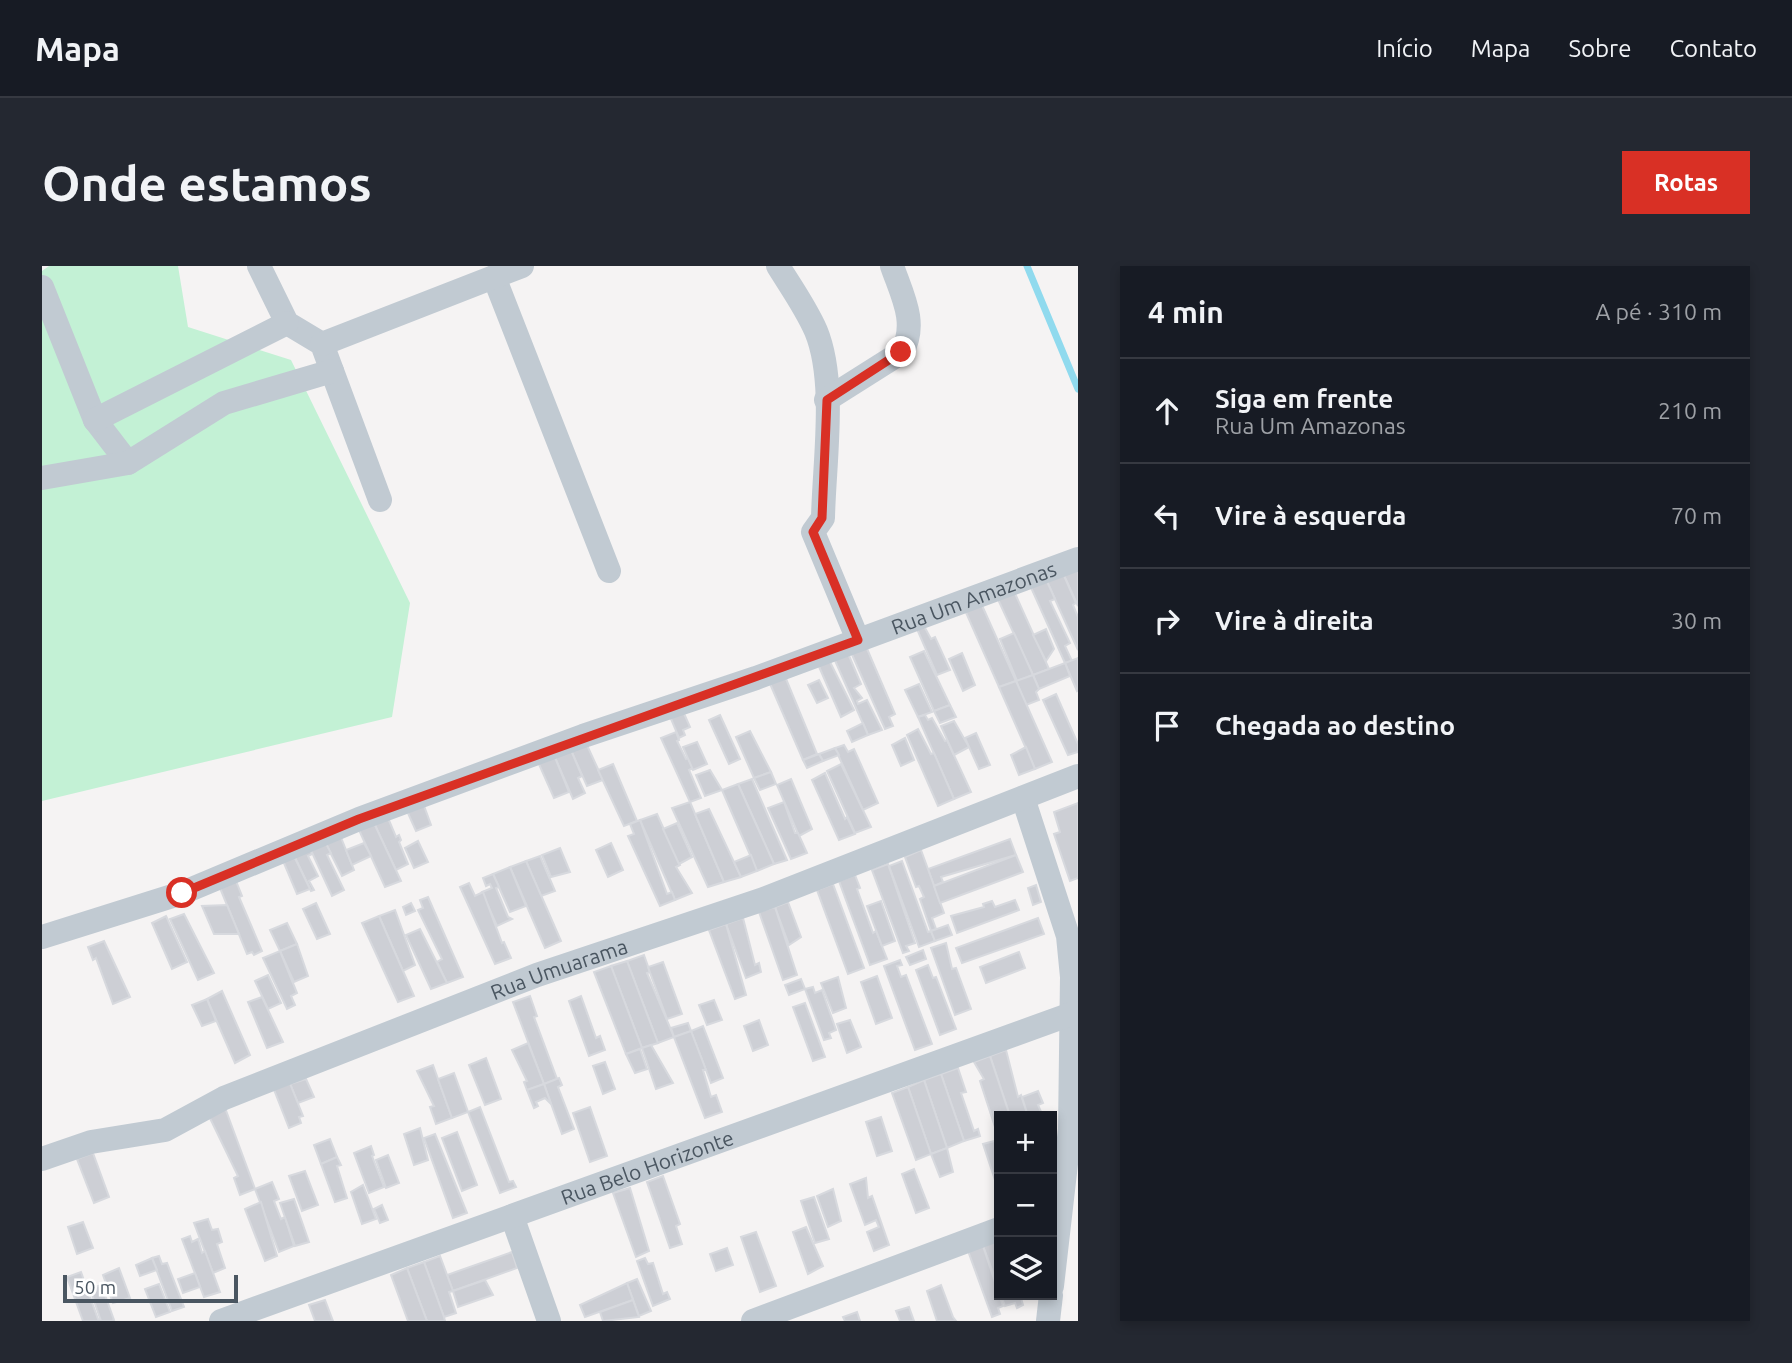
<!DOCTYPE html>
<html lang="pt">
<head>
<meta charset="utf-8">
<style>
  :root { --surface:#171b24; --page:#242831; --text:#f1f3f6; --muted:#9ea1a6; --line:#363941; --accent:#d93025 }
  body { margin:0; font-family:Ubuntu,sans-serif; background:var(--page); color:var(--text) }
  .controls { position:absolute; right:21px; bottom:21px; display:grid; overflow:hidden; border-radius:0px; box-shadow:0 4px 10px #0003 }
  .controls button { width:63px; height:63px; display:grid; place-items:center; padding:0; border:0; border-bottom:2px solid var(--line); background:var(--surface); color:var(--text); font:35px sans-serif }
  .scale { position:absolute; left:21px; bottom:18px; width:175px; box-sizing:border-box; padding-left:7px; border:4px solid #4a5661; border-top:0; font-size:19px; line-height:24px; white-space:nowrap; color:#4a5661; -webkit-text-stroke:5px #fff; paint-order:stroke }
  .stop { position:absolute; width:21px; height:21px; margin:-16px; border:5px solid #d93025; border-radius:50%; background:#fff }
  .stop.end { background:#d93025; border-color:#fff; box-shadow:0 2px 7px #0008 }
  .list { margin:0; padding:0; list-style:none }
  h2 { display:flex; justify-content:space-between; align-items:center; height:91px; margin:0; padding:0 28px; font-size:30px }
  h2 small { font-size:23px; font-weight:400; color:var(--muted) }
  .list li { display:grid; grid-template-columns:46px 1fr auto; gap:21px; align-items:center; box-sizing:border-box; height:105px; padding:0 28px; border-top:2px solid var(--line) }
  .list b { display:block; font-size:26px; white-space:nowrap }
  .list p { margin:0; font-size:23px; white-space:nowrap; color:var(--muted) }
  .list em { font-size:23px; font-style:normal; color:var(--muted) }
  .icon { flex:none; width:38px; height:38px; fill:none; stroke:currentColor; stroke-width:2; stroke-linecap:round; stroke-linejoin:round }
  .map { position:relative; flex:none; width:1036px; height:1055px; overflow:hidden; border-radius:0px }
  header { display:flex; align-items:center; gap:42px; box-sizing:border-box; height:98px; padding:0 35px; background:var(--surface); border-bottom:2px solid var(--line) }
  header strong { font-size:33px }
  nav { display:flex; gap:38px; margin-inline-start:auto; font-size:24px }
  .intro { display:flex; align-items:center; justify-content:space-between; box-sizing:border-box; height:168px; padding:0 42px }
  h1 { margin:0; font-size:49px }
  .button { padding:18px 32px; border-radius:0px; background:var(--accent); color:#fff; font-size:24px; font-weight:700 }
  main { display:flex; gap:42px; padding:0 42px }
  aside { flex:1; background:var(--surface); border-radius:0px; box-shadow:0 4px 10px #0003 }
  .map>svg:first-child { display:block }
  .green { fill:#c3f1d5 }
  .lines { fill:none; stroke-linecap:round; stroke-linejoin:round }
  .stream { stroke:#90daee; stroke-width:7 }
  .building { fill:#cdcfd5; stroke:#d7d9de; stroke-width:2 }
  .street { stroke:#c1cad2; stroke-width:24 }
  .route { stroke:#d93025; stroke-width:9 }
  .labels { text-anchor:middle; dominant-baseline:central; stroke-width:5; stroke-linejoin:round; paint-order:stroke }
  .street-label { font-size:21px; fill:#4a5661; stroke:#fff }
</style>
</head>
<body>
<header>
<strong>Mapa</strong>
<nav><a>Início</a><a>Mapa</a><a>Sobre</a><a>Contato</a></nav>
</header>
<div class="intro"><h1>Onde estamos</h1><a class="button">Rotas</a></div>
<main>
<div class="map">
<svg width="1036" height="1055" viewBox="0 0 1036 1055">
  <rect width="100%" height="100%" fill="#f5f3f3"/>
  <path class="green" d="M7,0H136L146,61L249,94L368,337L350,451L0,535V5Z"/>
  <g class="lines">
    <path class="stream" d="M985,0L1036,123"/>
  </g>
  <g class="building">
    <path d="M1036,298V340L1020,305Z"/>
    <path d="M1020,305L1034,337L1031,339L1036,351V384L1003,311Z"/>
    <path d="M1003,311L1013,333L1008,335L1028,377L1023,380L1030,395L1023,397L987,317Z"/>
    <path d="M971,323L1007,403L991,409L954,329Z"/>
    <path d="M938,335L974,415L957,421L922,342Z"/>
    <path d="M882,360L889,373L893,371L908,404L895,409L875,363Z"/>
    <path d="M1004,363L1012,383L1004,395L991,369Z"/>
    <path d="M972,367L991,409L975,415L958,373Z"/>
    <path d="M823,378L853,448L847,451L851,460L843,463L808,384Z"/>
    <path d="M805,385L819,418L812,422L820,432L815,435L816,438L825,434L840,464L826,469L791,390Z"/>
    <path d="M882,385L908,439L892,445L868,391Z"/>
    <path d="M920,387L933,419L921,425L907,393Z"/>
    <path d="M786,392L812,444L799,451L775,396Z"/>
    <path d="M1036,392V424L1035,425L1023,397Z"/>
    <path d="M1023,397L1028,410L997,423L991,409Z"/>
    <path d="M742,408L775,488L761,494L726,413Z"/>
    <path d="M991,409L997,423L994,426L997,434L984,439L974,415Z"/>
    <path d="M777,414L786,432L775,437L766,419Z"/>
    <path d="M974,415L1010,496L993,503L957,421Z"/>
    <path d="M877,418L890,446L876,451L863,424Z"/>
    <path d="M1014,428L1036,478V486L1026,489L1001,434Z"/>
    <path d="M908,439L914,451L898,457L892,445Z"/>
    <path d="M640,443L648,461L641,464L643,469L637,472L627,448Z"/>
    <path d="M678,449L698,493L687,498L667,454Z"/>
    <path d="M883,449L886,454L890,452L903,475L905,474L929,526L912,533L876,451Z"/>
    <path d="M912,455L927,481L912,489L899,460Z"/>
    <path d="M821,457L826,469L810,476L805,465Z"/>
    <path d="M876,463L889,488L892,487L912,533L896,540L865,469Z"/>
    <path d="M708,465L729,506L712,512L694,471Z"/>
    <path d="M634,466L637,474L635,475L644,493L646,492L651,502L647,504L659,532L648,536L619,472Z"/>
    <path d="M934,467L948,499L937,503L923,472Z"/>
    <path d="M863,472L872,494L859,500L850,479Z"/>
    <path d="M655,476L665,498L651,504L641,481Z"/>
    <path d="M544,477L561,514L545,520L528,482Z"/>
    <path d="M802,479L806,486L812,483L836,537L821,544L793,482Z"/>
    <path d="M984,481L993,503L977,509L969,489Z"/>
    <path d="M528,482L540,510L536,512L543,527L531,533L512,489Z"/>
    <path d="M793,482L797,489L781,495L777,488Z"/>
    <path d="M777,488L781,495L765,502L761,494Z"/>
    <path d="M512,489L527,526L512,532L496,496Z"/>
    <path d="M571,498L595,555L582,560L556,504Z"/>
    <path d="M799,498L829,561L813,567L785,505Z"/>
    <path d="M668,504L680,524L663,530L654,509Z"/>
    <path d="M729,506L734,518L718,524L712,512Z"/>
    <path d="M783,507L803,553L805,551L813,568L797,574L770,514Z"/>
    <path d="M710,513L745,594L732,598L696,518Z"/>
    <path d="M749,513L770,563L757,570L735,519Z"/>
    <path d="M696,518L732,598L715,605L680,524Z"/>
    <path d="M648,536L682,616L666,621L630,542Z"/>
    <path d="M742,536L753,567H756L765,587L749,593L726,542Z"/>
    <path d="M381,537L389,559L374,565L365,545Z"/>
    <path d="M1036,537V612L1028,615L1012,568L1018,566L1012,546Z"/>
    <path d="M667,543L699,611L682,616L653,548Z"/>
    <path d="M615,548L638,599L634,601L650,627L633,634L598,554Z"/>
    <path d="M346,552L354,571L357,569L359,574L357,576L366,598L354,604L332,557Z"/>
    <path d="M598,554L625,628L630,626L633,634L618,640L586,570L592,568L588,558Z"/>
    <path d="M332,557L359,615L343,621L317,564Z"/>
    <path d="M635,557L650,591L637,598L621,563Z"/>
    <path d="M298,569L312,604L300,610L283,576Z"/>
    <path d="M968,573L974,589L899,611L901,616L892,620L886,603Z"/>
    <path d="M282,574L289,587L285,589L302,624L290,630L267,580Z"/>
    <path d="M376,575L386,596L372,602L363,582Z"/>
    <path d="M322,577L329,590L310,599L304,584Z"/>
    <path d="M569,577L581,604L566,611L554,584Z"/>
    <path d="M267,580L270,588L266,590L276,610L267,615L272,624L269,625L251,587Z"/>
    <path d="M518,582L528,606L509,611L500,589Z"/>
    <path d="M879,584L902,647L890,652L894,663L889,665L878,633L882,631L877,620L874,621L863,591Z"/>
    <path d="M250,586L268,623L255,628L239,590Z"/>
    <path d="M709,589L715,605L699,611L692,596Z"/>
    <path d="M974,589L981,606L898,637L892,620Z"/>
    <path d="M498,590L513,625L499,630L484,595Z"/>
    <path d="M484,595L519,675L503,682L468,601Z"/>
    <path d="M860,595L886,666L889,665L893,675L877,681L847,600Z"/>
    <path d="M846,598L873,677L864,680L867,685L861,687L830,604Z"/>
    <path d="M468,601L484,640L468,646L451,608Z"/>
    <path d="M451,608L457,621L454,622L466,651L470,653L455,660L440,626L450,622L448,618L444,620L441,612Z"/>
    <path d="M813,609L818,622L815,623L831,667L834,665L845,693L828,699L797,615Z"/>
    <path d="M194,615L200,630L197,631L220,685L212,689L210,686L205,688L178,622Z"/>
    <path d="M427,617L433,630L441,626L460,677L462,676L469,692L453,698L418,621Z"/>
    <path d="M791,618L822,702L806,708L775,624Z"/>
    <path d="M994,619L999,636L991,639L986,622Z"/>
    <path d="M386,631L421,711L405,717L395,696L400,693L376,644L381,642L378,634Z"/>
    <path d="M973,634L977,644L915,667L909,650L942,641L941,638L950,635L953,641Z"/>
    <path d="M839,635L853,675L840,680L825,640Z"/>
    <path d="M746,636L759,671L747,679L733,641Z"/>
    <path d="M274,637L288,668L275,673L261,643Z"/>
    <path d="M369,637L373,645L364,649L361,641Z"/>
    <path d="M185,639L197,668H172L160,640Z"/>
    <path d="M733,641L755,709L741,714L717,646Z"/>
    <path d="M353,644L373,699L361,705L337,650Z"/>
    <path d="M142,648L172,707L156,714L128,653Z"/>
    <path d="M124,650L145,696L130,703L110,657Z"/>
    <path d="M337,650L372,730L356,736L320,657Z"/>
    <path d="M701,652L713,699L717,697L719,706L704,712L684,658Z"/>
    <path d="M996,652L1002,668L920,697L914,682Z"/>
    <path d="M245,657L255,678L238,685L228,664Z"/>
    <path d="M684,658L704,729L693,733L667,664Z"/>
    <path d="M906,659L910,669L893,675L889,665Z"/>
    <path d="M378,663L405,717L389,723L364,669Z"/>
    <path d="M62,675L88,731L71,738L54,692L51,694L46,681Z"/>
    <path d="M904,677L910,703L914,702L929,743L913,749L889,682Z"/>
    <path d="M255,678L266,710L252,716L238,685Z"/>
    <path d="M881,684L884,693L868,699L864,691Z"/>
    <path d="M238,685L255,727L249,730L253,739L245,743L221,692Z"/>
    <path d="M977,686L983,702L944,717L938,701Z"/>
    <path d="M602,689L608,706L605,707L632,771L616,777L585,695Z"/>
    <path d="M858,694L860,699L855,700L859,711L864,709L890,778L873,784L842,700Z"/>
    <path d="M585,695L616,777L600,782L569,700Z"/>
    <path d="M621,696L640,748L625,753L606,701Z"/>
    <path d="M886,699L891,712L894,711L914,763L898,769L874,704Z"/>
    <path d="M569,700L600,782L584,788L552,706Z"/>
    <path d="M226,709L239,737L226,743L213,715Z"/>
    <path d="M835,710L850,752L834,758L819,716Z"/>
    <path d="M796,711L804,742L791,747L779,717Z"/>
    <path d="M759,713L763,723L747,729L743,719Z"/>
    <path d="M771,721L773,727L780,724L794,764L787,767L789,772L782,774L763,723Z"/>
    <path d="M180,725L208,789L193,797L165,733Z"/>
    <path d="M488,730L495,750L492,751L515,813L502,818L471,736Z"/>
    <path d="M539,730L554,772L558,770L563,784L547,790L527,735Z"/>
    <path d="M220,731L241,776L225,782L206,736Z"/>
    <path d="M165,733L174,755L160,760L150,739Z"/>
    <path d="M672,734L680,754L665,759L657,739Z"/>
    <path d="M763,737L783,791L771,795L751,741Z"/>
    <path d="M717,754L726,779L711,785L702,760Z"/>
    <path d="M808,754L819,781L805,787L795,758Z"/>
    <path d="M646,757L649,765L632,771L629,762Z"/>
    <path d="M661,760L681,812L669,817L649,765Z"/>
    <path d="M649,765L664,804H661L669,831L674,829L680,846L663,852L632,771Z"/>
    <path d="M486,777L502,818L485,824L482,816L485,815L470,784Z"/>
    <path d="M609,779L631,817L614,823L600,782Z"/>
    <path d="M598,783L605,803L593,807L584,788Z"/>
    <path d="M964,784L976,831L979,829L986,850H968L948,790Z"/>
    <path d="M948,790L968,850H957V863L954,864L938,815L942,813L932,796Z"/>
    <path d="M444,792L459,833L443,839L427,799Z"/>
    <path d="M563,796L573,823L561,828L551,800Z"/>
    <path d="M391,799L410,852L394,858L388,841L392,840L375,805Z"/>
    <path d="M916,802L924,826L919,827L932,865L936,863L938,870L922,875L899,808Z"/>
    <path d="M412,807L426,846L410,852L396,813Z"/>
    <path d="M899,808L922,875L905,882L882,814Z"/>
    <path d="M517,812L520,819L516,821L532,863L520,868L502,818Z"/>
    <path d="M264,813L272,831L256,837L248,818Z"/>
    <path d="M882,814L905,882L889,888L866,821Z"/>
    <path d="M247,815L261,850L257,851L259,857L247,862L231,821Z"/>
    <path d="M502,818L509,838L503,832L494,836L496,840L492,842L485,824Z"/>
    <path d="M866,821L889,888L874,894L850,827Z"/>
    <path d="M996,825L1001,837L996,839L1000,848L986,850L980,831Z"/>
    <path d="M182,839L213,923L198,929L192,912L196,910L165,846Z"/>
    <path d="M438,841L467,916L471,915L474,921L458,927L426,846Z"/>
    <path d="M548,841L565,890L548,896L531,847Z"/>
    <path d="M839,851L850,885L835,890L824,856Z"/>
    <path d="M378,862L386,894L372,899L362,868Z"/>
    <path d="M415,866L435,919L420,925L400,872Z"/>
    <path d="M393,868L425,947L411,952L382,872Z"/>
    <path d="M288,873L295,891L279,898L272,879Z"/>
    <path d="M956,874L957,879V926L941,878Z"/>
    <path d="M329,880L332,889L330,890L342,921L327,927L312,887Z"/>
    <path d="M905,882L911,906L898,911L889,888Z"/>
    <path d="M51,887L67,931L52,937L35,893Z"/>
    <path d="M346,889L357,917L344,922L334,894Z"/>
    <path d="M295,891L299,899L295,900L305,932L293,936L279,898Z"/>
    <path d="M872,903L887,942L874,947L860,908Z"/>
    <path d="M263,905L276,939L260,945L247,910Z"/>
    <path d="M621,910L638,958L634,960L640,978L628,982L605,916Z"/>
    <path d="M824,912L826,932L830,930L847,979L832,985L825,966L837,961L834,954L823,959L808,918Z"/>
    <path d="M230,916L237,933L232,935L239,953L243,951L252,980L237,986L213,923Z"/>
    <path d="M321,919L334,953L320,958L309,926Z"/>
    <path d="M588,922L607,985L594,991L571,927Z"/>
    <path d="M791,923L799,955L786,961L775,930Z"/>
    <path d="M772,931L787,973L773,977L759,935Z"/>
    <path d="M252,933L267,976L253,980L238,937Z"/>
    <path d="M219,936L235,990L223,995L203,943Z"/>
    <path d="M340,939L346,954L338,957L332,943Z"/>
    <path d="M166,953L170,964L176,963L180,976L175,978L183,1002L171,1007L152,957Z"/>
    <path d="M41,956L51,982L35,988L26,961Z"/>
    <path d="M764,961L781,1000L766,1008L751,966Z"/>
    <path d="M714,966L734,1020L718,1026L699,971Z"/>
    <path d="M148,970L150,976L156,973L160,987L163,985L178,1026L162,1031L140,973Z"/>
    <path d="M957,972V1023L940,977Z"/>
    <path d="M940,977L961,1040L956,1042L958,1048L950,1051L925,982Z"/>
    <path d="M685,982L691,999L674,1005L668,988Z"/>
    <path d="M470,986L475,1002L411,1025L405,1009Z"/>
    <path d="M117,990L120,998L125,997L142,1041L130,1045L110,992Z"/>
    <path d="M398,990L411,1025L407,1026L414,1047L402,1051L382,996Z"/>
    <path d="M110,992L115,1004L98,1010L94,999Z"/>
    <path d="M603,992L606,998L611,997L621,1028L625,1026L628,1033L611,1040L595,995Z"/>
    <path d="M382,996L402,1051L403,1055H385L365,1002Z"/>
    <path d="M77,1002L88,1032L71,1037L61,1009Z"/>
    <path d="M365,1002L385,1055H366L349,1009Z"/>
    <path d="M39,1006L56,1053L59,1055H41L25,1011Z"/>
    <path d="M153,1007L158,1021L141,1027L136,1013Z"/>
    <path d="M595,1013L609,1045L597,1050L585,1017Z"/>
    <path d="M443,1014L451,1029L416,1041L411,1025Z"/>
    <path d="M64,1017L68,1027L63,1029L72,1054L70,1055H59L48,1023Z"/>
    <path d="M585,1017L591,1034L543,1051L538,1039Z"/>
    <path d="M117,1018L128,1046L114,1051L103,1023Z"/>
    <path d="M899,1019L911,1051L914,1055H895L885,1025Z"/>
    <path d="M959,1029H978L981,1039L975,1042L973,1037L963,1040Z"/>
    <path d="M283,1034L291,1055H273L267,1039Z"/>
    <path d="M591,1034L597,1051L561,1055L558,1046Z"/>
    <path d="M867,1041L872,1055H858L854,1045Z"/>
    <path d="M815,1046L818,1055H803L801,1051Z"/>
  </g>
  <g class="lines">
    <g class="street">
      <path d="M217,0L245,57L280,78L338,234"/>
      <path d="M736,0C749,21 764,42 774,65C795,116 782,197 781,252L771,266L816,374"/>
      <path d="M452,11L567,305"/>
      <path d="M0,21L53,154L86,197"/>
      <path d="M280,78L480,0"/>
      <path d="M784,134L860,86C876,57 860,29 850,0"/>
      <path d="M53,154L245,57"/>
      <path d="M0,212L86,197L182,137L290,105"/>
      <path d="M981,532L1026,670L1030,711L1028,863L1010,1020"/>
      <path id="s1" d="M0,671L140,627L317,553L541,470L714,412L1036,293"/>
      <path id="s2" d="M0,893L49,876L123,864L182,832L495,709L719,634L1036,510"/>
      <path d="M470,950L507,1055"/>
      <path id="s3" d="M179,1055L1032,747"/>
      <path d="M711,1055L957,963"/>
      <path d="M1006,1055L1009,1029"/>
    </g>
  </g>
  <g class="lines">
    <path class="route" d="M140,627L317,553L816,374L771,266L780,252L785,134L859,86"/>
  </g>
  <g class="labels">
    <g class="street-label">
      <text stroke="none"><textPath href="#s1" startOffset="992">Rua Um Amazonas</textPath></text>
      <text stroke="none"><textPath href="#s2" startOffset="553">Rua Umuarama</textPath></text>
      <text stroke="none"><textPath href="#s3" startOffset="453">Rua Belo Horizonte</textPath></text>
    </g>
  </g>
</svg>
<div class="controls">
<button>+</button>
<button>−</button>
<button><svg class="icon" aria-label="layers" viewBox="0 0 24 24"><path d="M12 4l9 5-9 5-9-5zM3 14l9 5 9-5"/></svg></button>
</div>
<div class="scale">50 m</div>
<div class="stop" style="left:140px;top:627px"></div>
<div class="stop end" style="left:859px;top:86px"></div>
</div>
<aside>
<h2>4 min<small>A pé · 310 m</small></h2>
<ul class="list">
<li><svg class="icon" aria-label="ahead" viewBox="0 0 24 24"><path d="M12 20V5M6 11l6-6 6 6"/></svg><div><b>Siga em frente</b><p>Rua Um Amazonas</p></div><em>210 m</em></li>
<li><svg class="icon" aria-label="left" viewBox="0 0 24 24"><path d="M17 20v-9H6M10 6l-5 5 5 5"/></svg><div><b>Vire à esquerda</b></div><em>70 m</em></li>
<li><svg class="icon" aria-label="right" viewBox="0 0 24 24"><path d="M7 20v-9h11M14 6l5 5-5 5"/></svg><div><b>Vire à direita</b></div><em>30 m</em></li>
<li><svg class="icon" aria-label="arrive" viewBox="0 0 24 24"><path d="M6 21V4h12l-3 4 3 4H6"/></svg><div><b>Chegada ao destino</b></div></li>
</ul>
</aside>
</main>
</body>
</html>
